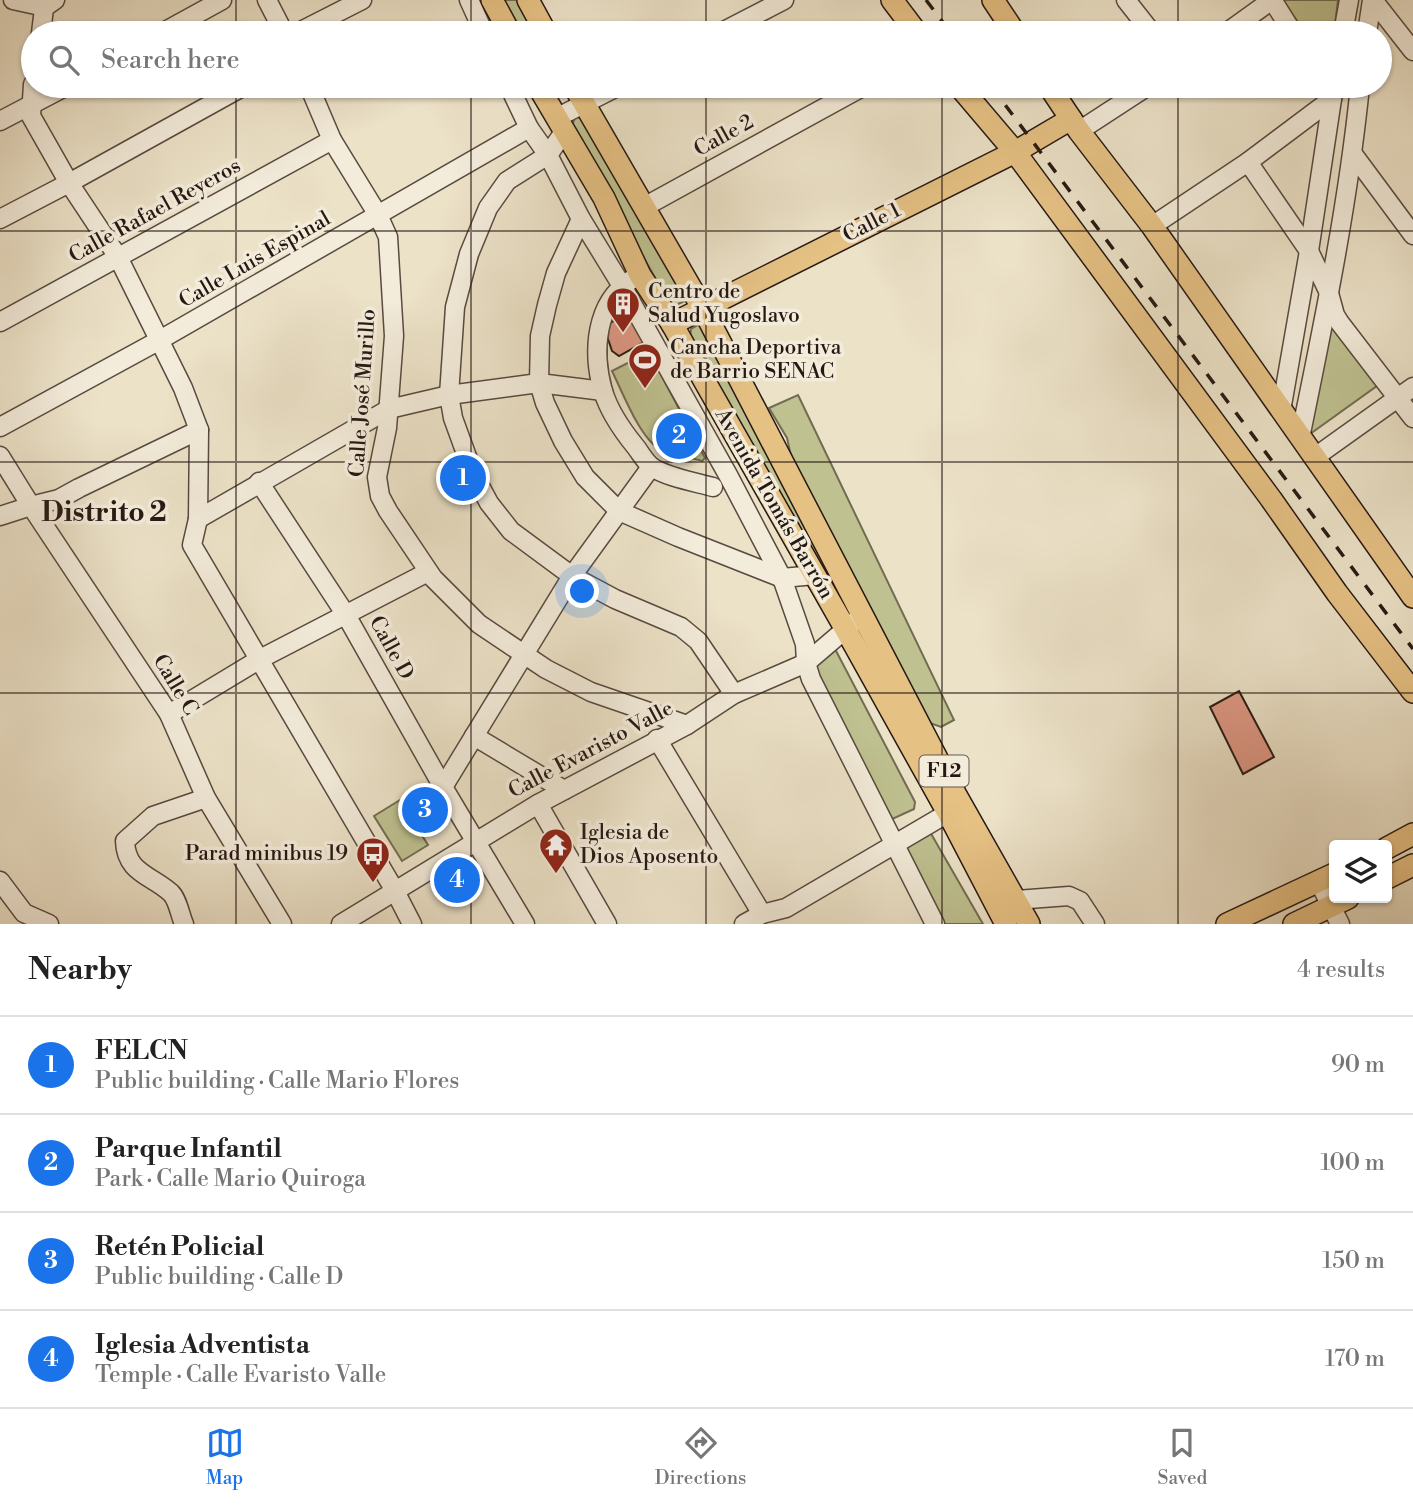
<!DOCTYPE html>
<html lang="en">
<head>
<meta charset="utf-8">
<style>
  :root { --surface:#fff; --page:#f6f6f6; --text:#222; --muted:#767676; --line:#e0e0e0; --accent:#1a73e8 }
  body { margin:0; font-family:"Libre Bodoni",serif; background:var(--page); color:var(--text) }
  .controls { position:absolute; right:21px; bottom:21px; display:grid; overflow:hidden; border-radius:7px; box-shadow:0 2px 5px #0004 }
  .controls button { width:63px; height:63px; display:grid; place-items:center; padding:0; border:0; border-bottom:2px solid var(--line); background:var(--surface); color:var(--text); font:35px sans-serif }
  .you { position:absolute; left:583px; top:592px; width:24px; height:24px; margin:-18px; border:5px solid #fff; border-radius:50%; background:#1a73e8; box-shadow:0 0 0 10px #1a73e833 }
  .badge { display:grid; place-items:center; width:46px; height:46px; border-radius:50%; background:var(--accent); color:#fff; font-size:23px; font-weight:700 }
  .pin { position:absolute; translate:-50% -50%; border:4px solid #fff; box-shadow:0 2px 7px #0006 }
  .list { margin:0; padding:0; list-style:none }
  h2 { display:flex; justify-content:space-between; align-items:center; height:91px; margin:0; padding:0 28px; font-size:30px }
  h2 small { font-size:23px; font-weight:400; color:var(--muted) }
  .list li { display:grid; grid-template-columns:46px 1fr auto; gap:21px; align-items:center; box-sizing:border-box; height:98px; padding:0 28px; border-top:2px solid var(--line) }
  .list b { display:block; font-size:26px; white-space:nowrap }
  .list p { margin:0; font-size:23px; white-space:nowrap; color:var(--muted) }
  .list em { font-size:23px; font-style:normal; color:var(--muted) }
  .icon { flex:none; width:38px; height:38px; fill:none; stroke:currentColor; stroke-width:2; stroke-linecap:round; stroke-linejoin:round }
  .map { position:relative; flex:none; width:1413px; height:924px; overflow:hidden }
  .search { position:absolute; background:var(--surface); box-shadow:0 2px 5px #0004; left:21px; right:21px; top:21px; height:77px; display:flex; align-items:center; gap:18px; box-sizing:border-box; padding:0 24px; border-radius:38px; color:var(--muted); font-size:26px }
  .sheet { height:483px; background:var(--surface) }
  nav { display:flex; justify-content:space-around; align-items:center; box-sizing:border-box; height:98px; border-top:2px solid var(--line); background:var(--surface); font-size:19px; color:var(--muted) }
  nav a { display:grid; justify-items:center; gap:4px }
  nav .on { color:var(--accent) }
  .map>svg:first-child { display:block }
  .green { fill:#bfc190; stroke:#726c52; stroke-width:2 }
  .building { fill:#de9784; stroke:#261813; stroke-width:2 }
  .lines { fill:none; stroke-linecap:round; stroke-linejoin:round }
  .minor-casing { stroke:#584a40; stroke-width:21 }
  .major-casing { stroke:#261813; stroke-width:24 }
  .minor { stroke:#f3ecdb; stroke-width:18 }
  .major { stroke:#e6c184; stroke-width:21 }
  .rail { stroke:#261813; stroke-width:3.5; stroke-dasharray:12 12; stroke-linecap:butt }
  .grid { fill:none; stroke:#261813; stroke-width:2; stroke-opacity:0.55 }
  .labels { text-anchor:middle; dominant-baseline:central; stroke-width:7; stroke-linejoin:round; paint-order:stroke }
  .shield { fill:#f3ecdb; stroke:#64584f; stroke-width:2 }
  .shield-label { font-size:19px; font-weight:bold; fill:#261813 }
  .street-label { font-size:21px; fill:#261813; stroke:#f3ecdb }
  .poi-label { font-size:21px; fill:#261813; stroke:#f3ecdb; text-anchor:start }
  .district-label { font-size:28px; font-weight:bold; fill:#261813; stroke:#f3ecdb }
</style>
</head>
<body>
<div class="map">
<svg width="1413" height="924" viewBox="0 0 1413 924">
  <rect width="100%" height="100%" fill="#ece2c8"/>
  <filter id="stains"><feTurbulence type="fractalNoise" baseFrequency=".00286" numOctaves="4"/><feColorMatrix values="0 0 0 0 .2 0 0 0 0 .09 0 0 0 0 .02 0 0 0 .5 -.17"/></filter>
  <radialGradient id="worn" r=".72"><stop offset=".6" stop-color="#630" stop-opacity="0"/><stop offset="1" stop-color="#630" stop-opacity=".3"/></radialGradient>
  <g class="green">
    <path d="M500,0H520L538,33H517Z"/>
    <path d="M1283,0H1338L1334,33H1305Z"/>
    <path d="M581,117L687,300L674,306L667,299L571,128L575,118Z"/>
    <path d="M1327,316L1381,383L1310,434L1309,432Z"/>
    <path d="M700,324L847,605L843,609L690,338L691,329Z"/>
    <path d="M649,352L705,458L702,461C689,457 673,455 660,449C640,439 622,391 612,371Z"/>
    <path d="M798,395L954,720L941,727L927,722L792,460L787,438L769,408Z"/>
    <path d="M834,647L915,802L914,809L888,821L804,670Z"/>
    <path d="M400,800L428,845L402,861L374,816Z"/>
    <path d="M926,825L983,924H938L895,835Z"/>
  </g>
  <g class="building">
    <path d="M628,312L644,342L619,356L612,351L604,327Z"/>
    <path d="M1239,691L1274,757L1243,774L1210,707Z"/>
  </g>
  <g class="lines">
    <g class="minor-casing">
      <g id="minor">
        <path d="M13,0L45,7L55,0"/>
        <path d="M267,0L284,33"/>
        <path d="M469,0L484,33"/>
        <path d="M1126,0L1152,33"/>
        <path d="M1373,0L1413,51"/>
        <path d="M1273,1L1293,33"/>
        <path d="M41,33L45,0"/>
        <path d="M162,33L222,0"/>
        <path d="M297,33L362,0"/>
        <path d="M720,33L784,0"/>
        <path d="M1226,33L1272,0"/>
        <path d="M1343,33L1349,0"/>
        <path d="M1367,33L1372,0"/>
        <path d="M33,84L31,116L69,183L118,257L183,388L199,430L198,519L192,545L395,891L412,924"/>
        <path d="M309,86L332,140L378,215L388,237L394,336L387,428L377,477L380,496L388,511L433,578L479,624L546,669L591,692L687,725"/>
        <path d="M509,86L529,128L548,155L581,219L622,286L728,475L782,578L805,644L806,663L811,679L935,924"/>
        <path d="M556,118L619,86"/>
        <path d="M0,121L67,86"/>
        <path d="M1079,131L1148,86"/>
        <path d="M564,132L548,155L507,181L488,208L469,254L455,307L449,395L453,418L473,473L489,503L511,531L572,576L615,599L681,627L698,641L734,694"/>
        <path d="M1353,154L1413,235"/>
        <path d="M1248,162L1309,251L1329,293L1335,315L1340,323L1413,418"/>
        <path d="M644,207L864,86"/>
        <path d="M0,219L69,183L244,86"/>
        <path d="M581,219L556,273L547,305L540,336L539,383L545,403L563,441L585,477L619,511L678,537L782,578L815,575"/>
        <path d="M1152,226L1248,162L1332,99L1330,95"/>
        <path d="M631,280C595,303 592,352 603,391C609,411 622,430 635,446C640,452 645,462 652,467C666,477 695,482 713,487"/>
        <path d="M0,322L332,140"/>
        <path d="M1281,411L1309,251L1334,86"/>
        <path d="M0,427L158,341L529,128"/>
        <path d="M1300,438C1324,321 1348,205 1360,86"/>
        <path d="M0,456L31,506L59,499L79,488L199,430"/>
        <path d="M1315,457L1413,387"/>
        <path d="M259,482L346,615L443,787L525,924"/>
        <path d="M0,516L31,506L169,714L206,798L282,924"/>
        <path d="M198,519L389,409L449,395L539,383L603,391"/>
        <path d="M169,714L260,659L428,572"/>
        <path d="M474,736L564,790"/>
        <path d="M657,739L762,914"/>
        <path d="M443,787L572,576L651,467"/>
        <path d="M538,804L607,924"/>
        <path d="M0,881L24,913L49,924"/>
        <path d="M1319,882L1340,924"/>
        <path d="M1015,900L1069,896L1080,901L1095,924"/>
        <path d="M184,924C180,915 178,900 171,893C151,875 126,873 125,841L153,816L206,798"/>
        <path d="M341,924L538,804L687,725L734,694L806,663L854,622"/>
        <path d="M744,924L762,914L786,908L948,813"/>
      </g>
    </g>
    <g class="major-casing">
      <g id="major">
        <path d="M492,0L510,33"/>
        <path d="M528,0L546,33"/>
        <path d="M892,0L917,33"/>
        <path d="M993,0L1015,33"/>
        <path d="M538,86L604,198L640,275L672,324L845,628L948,813L1006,924"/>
        <path d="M574,86L703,309L957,797L1029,924"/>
        <path d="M959,86L1015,152L1271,499L1337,593L1413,692"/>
        <path d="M1049,86L1079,131L1152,226L1413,597"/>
        <path d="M672,324L1015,152L1071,119"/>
        <path d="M1387,848L1413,834"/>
        <path d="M1387,878L1413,865"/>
        <path d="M1227,924L1334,874"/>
        <path d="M1294,924L1348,898"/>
      </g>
    </g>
    <use href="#minor" class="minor"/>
    <use href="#major" class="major"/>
    <g class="rail">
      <path d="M926,0L951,33"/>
      <path d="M991,86L1413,649"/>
    </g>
  </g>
  <path class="grid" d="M236,0V33M471,0V33M706,0V33M942,0V33M1178,0V33M236,86V924M471,86V924M706,86V924M942,86V924M1178,86V924M0,231H1413M0,462H1413M0,693H1413"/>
  <defs>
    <g id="building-pin" transform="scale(1.75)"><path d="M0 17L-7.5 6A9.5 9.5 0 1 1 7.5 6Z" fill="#8f2418" stroke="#f3ecdb"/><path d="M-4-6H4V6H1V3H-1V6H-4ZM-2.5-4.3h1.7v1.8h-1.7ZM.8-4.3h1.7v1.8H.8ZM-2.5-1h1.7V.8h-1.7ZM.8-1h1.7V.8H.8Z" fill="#fff"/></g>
    <g id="stadium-pin" transform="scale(1.75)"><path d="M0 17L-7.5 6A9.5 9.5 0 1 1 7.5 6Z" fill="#8f2418" stroke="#f3ecdb"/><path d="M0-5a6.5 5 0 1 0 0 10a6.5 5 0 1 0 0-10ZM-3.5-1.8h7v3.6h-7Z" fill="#fff"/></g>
    <g id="temple-pin" transform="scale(1.75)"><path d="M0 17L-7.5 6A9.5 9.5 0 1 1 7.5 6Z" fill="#8f2418" stroke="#f3ecdb"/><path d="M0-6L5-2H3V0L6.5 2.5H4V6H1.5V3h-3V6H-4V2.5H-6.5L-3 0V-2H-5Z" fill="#fff"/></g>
    <g id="bus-pin" transform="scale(1.75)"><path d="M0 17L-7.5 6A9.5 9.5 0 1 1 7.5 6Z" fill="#8f2418" stroke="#f3ecdb"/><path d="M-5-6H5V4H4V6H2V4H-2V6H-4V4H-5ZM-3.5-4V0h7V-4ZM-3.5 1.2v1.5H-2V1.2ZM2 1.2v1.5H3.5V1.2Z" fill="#fff"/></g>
  </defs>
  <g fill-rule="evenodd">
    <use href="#building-pin" x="623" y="304"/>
    <use href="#stadium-pin" x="645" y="360"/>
    <use href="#temple-pin" x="556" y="845"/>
    <use href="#bus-pin" x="373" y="854"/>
  </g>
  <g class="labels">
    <rect class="shield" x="919.5" y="755.5" width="49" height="31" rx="5"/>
    <g class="shield-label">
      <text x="944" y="771">F12</text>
    </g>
    <g class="street-label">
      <text transform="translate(724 136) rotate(-29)">Calle 2</text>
      <text transform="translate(155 211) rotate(-29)">Calle Rafael Reyeros</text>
      <text transform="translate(872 223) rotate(-27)">Calle 1</text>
      <text transform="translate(255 260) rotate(-30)">Calle Luis Espinal</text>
      <text transform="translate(363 393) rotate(-86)">Calle José Murillo</text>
      <text transform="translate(774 504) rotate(60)">Avenida Tomás Barrón</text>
      <text transform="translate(391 648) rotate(61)">Calle D</text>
      <text transform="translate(175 685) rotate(59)">Calle C</text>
      <text transform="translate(591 750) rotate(-28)">Calle Evaristo Valle</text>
    </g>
    <g class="poi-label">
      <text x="648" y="292">Centro de<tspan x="648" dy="24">Salud Yugoslavo</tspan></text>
      <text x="670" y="348">Cancha Deportiva<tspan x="670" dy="24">de Barrio SENAC</tspan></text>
      <text x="580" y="833">Iglesia de<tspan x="580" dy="24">Dios Aposento</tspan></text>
      <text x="348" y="854" text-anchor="end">Parad minibus 19</text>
    </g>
    <g class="district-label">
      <text x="104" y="512">Distrito 2</text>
    </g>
  </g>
  <rect width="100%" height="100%" filter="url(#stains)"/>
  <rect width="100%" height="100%" fill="url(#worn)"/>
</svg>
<div class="controls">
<button><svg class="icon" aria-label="layers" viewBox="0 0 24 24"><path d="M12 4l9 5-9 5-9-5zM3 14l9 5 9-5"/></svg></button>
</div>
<div class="you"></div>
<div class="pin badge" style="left:463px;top:478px">1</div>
<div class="pin badge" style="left:679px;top:436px">2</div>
<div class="pin badge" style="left:425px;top:810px">3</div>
<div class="pin badge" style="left:457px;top:880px">4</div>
<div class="search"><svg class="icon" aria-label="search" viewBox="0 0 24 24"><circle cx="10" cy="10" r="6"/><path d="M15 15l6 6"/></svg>Search here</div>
</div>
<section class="sheet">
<h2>Nearby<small>4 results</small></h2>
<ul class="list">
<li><span class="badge">1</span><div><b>FELCN</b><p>Public building · Calle Mario Flores</p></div><em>90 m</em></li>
<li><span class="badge">2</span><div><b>Parque Infantil</b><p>Park · Calle Mario Quiroga</p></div><em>100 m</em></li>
<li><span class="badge">3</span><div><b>Retén Policial</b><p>Public building · Calle D</p></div><em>150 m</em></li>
<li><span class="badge">4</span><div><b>Iglesia Adventista</b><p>Temple · Calle Evaristo Valle</p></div><em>170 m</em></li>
</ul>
</section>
<nav>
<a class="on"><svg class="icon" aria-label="map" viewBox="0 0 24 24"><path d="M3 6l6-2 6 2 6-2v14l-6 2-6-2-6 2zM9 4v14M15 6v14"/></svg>Map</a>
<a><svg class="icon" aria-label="directions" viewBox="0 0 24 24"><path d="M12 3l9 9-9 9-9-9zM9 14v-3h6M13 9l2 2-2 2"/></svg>Directions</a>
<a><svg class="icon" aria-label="saved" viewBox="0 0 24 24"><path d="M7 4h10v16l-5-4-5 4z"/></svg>Saved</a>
</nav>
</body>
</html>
